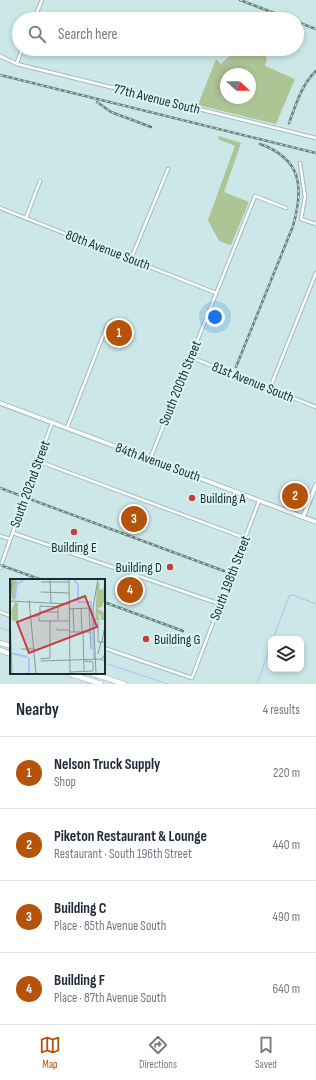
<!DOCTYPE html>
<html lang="en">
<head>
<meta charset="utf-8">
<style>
  :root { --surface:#fff; --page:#f2f2f3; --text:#1f2937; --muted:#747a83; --line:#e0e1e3; --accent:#b45309 }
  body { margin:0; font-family:"Sofia Sans Condensed",sans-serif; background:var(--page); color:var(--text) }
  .controls { position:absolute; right:12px; bottom:12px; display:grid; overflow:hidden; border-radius:8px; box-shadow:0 2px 6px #0003 }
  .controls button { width:36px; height:36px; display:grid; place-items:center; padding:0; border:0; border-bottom:1px solid var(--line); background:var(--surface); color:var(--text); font:20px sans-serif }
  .compass { position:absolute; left:220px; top:68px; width:36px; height:36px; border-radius:50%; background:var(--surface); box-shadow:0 2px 6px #0003; rotate:111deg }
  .you { position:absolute; left:215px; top:317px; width:14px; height:14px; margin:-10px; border:3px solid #fff; border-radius:50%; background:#1a73e8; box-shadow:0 0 0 6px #1a73e833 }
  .badge { display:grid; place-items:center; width:26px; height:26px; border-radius:50%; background:var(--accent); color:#fff; font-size:13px; font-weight:700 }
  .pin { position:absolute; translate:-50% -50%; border:2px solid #fff; box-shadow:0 1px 4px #0006 }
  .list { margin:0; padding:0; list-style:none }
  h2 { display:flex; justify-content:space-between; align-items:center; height:52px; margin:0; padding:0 16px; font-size:17px }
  h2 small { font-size:13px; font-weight:400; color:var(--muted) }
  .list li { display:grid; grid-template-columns:26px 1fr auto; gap:12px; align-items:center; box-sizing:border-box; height:72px; padding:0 16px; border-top:1px solid var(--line) }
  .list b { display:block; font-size:15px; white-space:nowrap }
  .list p { margin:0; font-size:13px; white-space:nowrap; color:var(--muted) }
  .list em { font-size:13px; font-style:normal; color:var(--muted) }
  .icon { flex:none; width:22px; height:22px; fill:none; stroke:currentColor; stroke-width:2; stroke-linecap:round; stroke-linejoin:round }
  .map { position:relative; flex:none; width:316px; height:684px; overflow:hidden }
  .search { position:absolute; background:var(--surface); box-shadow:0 2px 6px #0003; left:12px; right:12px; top:12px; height:44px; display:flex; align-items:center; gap:10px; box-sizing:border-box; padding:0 14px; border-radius:22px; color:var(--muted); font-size:15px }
  .sheet { height:340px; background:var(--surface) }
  nav { display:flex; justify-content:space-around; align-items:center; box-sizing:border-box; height:56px; border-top:1px solid var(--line); background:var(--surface); font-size:11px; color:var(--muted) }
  nav a { display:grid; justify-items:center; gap:2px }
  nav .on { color:var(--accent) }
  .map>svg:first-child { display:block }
  .green { fill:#adc495; fill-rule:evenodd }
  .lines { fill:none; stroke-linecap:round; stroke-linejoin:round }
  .stream { stroke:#abc1fa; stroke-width:1 }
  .minor-casing { stroke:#a0bbbc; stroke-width:4.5 }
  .secondary-casing { stroke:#a0bbbc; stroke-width:5.5 }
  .motorway-casing { stroke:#a0bbbc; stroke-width:6 }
  .minor { stroke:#fff; stroke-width:2.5 }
  .secondary { stroke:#fff; stroke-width:3.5 }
  .motorway { stroke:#fff; stroke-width:4.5 }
  .rail-casing { stroke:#6b7e7e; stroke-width:2.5 }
  .rail { stroke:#d8f4f4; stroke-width:1; stroke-dasharray:3; stroke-linecap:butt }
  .poi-dot { fill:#ca3a3e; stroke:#d8f4f4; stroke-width:1.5 }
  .labels { text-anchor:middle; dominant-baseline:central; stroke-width:4; stroke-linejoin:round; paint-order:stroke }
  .street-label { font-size:14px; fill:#1e2929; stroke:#d8f4f4 }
  .poi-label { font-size:14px; fill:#1e2929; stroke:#d8f4f4; text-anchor:start }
  .inset-river { fill:none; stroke:#abc1fa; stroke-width:2 }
  .inset-road { fill:none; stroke:#869b9b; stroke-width:1 }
  .view { fill:#ca3a3e; fill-opacity:0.15; stroke:#ca3a3e; stroke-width:2 }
  .inset-edge { fill:none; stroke:#1e2929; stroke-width:2 }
</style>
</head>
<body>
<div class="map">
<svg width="316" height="684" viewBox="0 0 316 684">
  <rect width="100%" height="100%" fill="#cbe7e7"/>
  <g class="green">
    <path d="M237,49C248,49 260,48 267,58L265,66L295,79L276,124L198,105L216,59L221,64ZM226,74H250V98H226Z"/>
    <path d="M219,136L241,143L224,192L249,202L231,245L219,241L208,220L235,146L218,139Z"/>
  </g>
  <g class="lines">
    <g class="stream">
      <path d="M0,628L11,632"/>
      <path d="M273,639L289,596L293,595L316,604"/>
      <path d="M104,663L168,684"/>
      <path d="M257,684L271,645"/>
    </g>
    <g class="minor-casing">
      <g id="minor">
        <path d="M34,19L42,0"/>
        <path d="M0,56L17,64L316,138"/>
        <path d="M17,63L22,49"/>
        <path d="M300,163L305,197L301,219L316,224"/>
        <path d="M0,208L216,293"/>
        <path d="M26,218L40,181"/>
        <path d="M131,259L168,169"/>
        <path d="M190,357L316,407"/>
        <path d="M270,388L316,273"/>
        <path d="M67,428L108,323L111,321L129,328"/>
        <path d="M150,459L255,196L286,208"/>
        <path d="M38,461L245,538"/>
        <path d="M13,533L220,604"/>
        <path d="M0,536L10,539"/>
        <path d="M0,568L52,423"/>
        <path d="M0,612L11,616"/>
        <path d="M104,648L192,678L259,501"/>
      </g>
    </g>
    <g class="secondary-casing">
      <g id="secondary">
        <path d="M0,403L316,522"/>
        <path d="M303,517L316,485"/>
      </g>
    </g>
    <g class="motorway-casing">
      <g id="motorway">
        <path d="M0,643L11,646"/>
        <path d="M0,650L11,654"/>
        <path d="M68,673L101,684"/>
        <path d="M91,673L124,684"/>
      </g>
    </g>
    <use href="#minor" class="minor"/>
    <use href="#secondary" class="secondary"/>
    <use href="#motorway" class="motorway"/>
    <g class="rail-casing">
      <g id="rail">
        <path d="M240,0L290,19"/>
        <path d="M297,22L316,29"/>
        <path d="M0,75L316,153"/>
        <path d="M97,102L111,112L151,127"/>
        <path d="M289,123C296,105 301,85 316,71"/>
        <path d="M236,367L293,226C304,187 302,159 260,144"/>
        <path d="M0,488L224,571"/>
        <path d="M0,565L42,580"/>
        <path d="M104,602L183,631"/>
      </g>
    </g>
    <use href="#rail" class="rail"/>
  </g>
  <g class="poi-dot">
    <circle cx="192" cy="498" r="4"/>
    <circle cx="74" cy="532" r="4"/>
    <circle cx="170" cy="567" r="4"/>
    <circle cx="146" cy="639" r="4"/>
  </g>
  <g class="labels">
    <g class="street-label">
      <text transform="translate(157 99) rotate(14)">77th Avenue South</text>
      <text transform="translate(108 250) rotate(21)">80th Avenue South</text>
      <text transform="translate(253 382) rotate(22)">81st Avenue South</text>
      <text transform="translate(180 383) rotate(-68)">South 200th Street</text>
      <text transform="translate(158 462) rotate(20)">84th Avenue South</text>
      <text transform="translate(30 484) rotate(-70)">South 202nd Street</text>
      <text transform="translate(230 578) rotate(-69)">South 198th Street</text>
    </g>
    <g class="poi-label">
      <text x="200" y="498">Building A</text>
      <text x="74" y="547" text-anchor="middle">Building E</text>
      <text x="162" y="567" text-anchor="end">Building D</text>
      <text x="154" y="639">Building G</text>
    </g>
  </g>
  <g transform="translate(10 579)">
    <rect width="95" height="95" fill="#cbe7e7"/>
    <path d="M2,1L8,2L5,21L2,20ZM87,4H90L89,10L93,11L95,4L94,22L92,28L87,29L95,34V37L94,41H91V37L88,35L90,41L85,42ZM5,23L8,24V43L2,41L1,33Z" fill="#adc495"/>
    <path class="inset-river" d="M64,0L68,6V23H81L84,80M5,20L6,6L15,0M0,74L18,78M19,95V79"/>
    <path class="inset-road" d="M40,0L41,24M59,0L60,95M31,3H59M31,13L59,14M19,21L26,95M0,22L59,25M30,27L48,28M0,30L2,0M59,30L79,29L81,70M63,30L64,53M71,30L72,53M0,31L2,95M30,33H48M24,38L30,36V27M29,38V42H59M48,41V28M88,42V63H95M47,49V51H59M59,53H80M73,53L74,92M92,63L94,51M11,70H25M88,75L91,63M30,80L40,79V42M92,80L95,75V38M31,82L91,80L95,82M60,93L83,92V83L74,82M86,95L83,29L88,0"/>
    <path class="view" d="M75,17L87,48L19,74L7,43Z"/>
    <rect width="95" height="95" class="inset-edge"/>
  </g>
</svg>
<div class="controls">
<button><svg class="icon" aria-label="layers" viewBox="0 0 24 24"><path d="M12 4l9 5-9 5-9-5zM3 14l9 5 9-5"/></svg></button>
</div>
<svg class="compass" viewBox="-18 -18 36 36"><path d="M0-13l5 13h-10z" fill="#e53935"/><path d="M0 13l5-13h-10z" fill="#747a83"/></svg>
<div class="you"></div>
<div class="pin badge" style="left:119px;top:333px">1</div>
<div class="pin badge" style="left:295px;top:496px">2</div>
<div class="pin badge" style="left:134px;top:519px">3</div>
<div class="pin badge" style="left:130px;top:590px">4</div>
<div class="search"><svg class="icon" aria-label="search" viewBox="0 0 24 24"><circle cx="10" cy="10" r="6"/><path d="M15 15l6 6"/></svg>Search here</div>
</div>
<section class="sheet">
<h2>Nearby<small>4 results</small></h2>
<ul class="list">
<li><span class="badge">1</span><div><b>Nelson Truck Supply</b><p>Shop</p></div><em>220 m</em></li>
<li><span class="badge">2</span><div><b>Piketon Restaurant &amp; Lounge</b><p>Restaurant · South 196th Street</p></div><em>440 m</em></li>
<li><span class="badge">3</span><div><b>Building C</b><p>Place · 85th Avenue South</p></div><em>490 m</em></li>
<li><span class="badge">4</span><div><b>Building F</b><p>Place · 87th Avenue South</p></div><em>640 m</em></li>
</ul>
</section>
<nav>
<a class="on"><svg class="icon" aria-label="map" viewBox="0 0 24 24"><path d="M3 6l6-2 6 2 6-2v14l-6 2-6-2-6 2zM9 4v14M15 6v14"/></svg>Map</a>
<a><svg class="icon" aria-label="directions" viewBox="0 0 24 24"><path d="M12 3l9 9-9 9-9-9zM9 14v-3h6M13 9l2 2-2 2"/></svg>Directions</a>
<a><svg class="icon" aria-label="saved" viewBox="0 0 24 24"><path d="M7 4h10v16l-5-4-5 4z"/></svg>Saved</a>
</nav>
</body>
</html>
